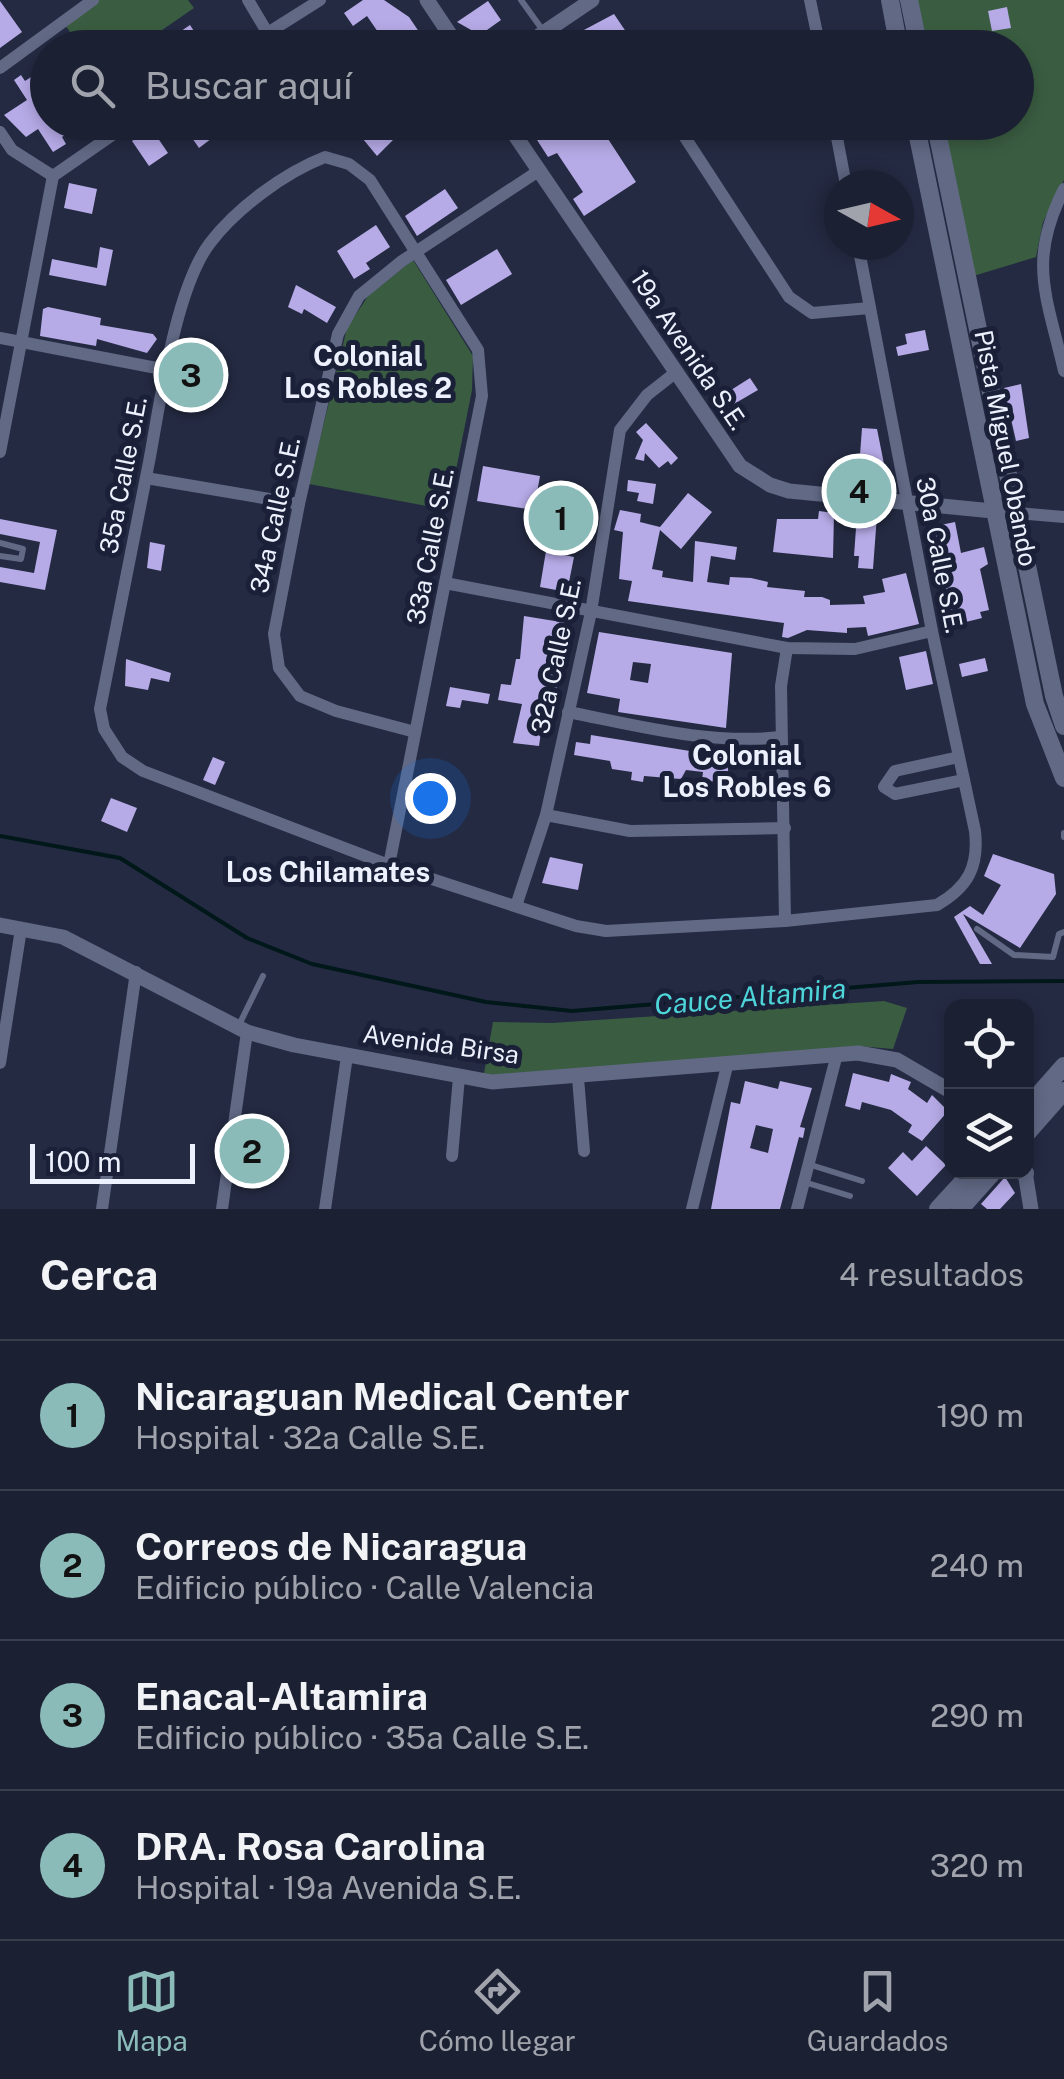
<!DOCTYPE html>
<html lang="es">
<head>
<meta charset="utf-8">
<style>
  :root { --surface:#1b2032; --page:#282d3e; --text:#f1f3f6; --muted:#a0a3ac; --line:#393e4d; --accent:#8bbbb9 }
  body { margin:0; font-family:"Public Sans",sans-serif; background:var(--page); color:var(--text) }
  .controls { position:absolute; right:30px; bottom:30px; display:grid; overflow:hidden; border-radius:20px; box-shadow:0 5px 15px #0003 }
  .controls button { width:90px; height:90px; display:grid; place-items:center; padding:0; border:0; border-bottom:2px solid var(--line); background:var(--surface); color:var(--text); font:50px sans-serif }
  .compass { position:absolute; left:824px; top:170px; width:90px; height:90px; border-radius:50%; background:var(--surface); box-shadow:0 5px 15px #0003; rotate:98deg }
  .scale { position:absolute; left:30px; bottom:25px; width:165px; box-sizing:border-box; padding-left:10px; border:5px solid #edf1fe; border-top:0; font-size:28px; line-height:35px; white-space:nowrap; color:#edf1fe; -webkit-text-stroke:8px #1a2037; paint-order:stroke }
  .you { position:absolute; left:430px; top:798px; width:35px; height:35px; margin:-25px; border:8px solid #fff; border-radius:50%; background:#1a73e8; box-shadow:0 0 0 15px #1a73e833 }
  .badge { display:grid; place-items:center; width:65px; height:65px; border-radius:50%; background:var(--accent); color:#111; font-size:32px; font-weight:700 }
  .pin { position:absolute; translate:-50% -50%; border:5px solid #fff; box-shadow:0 2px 10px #0006 }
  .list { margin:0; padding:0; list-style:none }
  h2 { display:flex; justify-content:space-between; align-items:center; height:130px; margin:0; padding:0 40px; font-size:42px }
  h2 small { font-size:32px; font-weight:400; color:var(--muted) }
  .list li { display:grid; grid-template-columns:65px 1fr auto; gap:30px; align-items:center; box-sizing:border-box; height:150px; padding:0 40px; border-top:2px solid var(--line) }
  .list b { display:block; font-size:38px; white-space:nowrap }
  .list p { margin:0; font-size:32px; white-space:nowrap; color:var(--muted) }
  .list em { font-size:32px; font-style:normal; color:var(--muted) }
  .icon { flex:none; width:55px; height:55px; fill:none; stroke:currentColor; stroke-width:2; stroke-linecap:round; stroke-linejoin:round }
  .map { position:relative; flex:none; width:1064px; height:1209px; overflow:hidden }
  .search { position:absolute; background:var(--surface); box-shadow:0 5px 15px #0003; left:30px; right:30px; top:30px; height:110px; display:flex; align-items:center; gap:25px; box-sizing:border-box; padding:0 35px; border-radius:55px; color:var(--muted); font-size:38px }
  .sheet { height:730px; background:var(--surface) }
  nav { display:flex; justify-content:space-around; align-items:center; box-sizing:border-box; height:140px; border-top:2px solid var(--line); background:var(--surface); font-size:28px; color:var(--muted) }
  nav a { display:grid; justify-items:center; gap:5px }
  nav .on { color:var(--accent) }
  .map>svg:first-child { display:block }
  .park { fill:#3a5d41 }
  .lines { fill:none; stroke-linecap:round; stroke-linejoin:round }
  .stream { stroke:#001819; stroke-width:4 }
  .building { fill:#b7abe7; fill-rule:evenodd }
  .service { stroke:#616985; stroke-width:6 }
  .minor { stroke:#616985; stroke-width:12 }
  .tertiary { stroke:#616985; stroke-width:15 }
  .secondary { stroke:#616985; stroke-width:18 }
  .labels { text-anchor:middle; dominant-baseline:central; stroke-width:10; stroke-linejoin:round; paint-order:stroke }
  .street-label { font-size:25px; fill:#edf1fe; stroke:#1a2037 }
  .neighbourhood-label { font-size:28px; font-weight:bold; fill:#edf1fe; stroke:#1a2037 }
  .water-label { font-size:28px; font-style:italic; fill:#4dd5da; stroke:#1a2037 }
</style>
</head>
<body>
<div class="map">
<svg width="1064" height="1209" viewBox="0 0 1064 1209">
  <rect width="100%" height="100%" fill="#242a42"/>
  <g class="park">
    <path d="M92,0H188L194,8L149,39L155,47H81L62,21Z"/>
    <path d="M913,0H1064V180L1043,222L1036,257L970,277L938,123L1016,122V48L923,47Z"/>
    <path d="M413,260L473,356L472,390L448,510L309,484L347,328L368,296Z"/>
    <path d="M884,1001L907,1008L893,1049L858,1046L483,1079L493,1022L552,1023Z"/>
  </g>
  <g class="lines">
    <path class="stream" d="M0,836L120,858L247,938L312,964L486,1002L572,1011L918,982L1064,981"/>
  </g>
  <g class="building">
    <path d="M363,0H384L409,17L430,48H389L367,16L353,26L344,13Z"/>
    <path d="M0,1L22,32L0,48Z"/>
    <path d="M488,1L501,20L480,35L457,22Z"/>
    <path d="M1007,7L1011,28L992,31L988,11Z"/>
    <path d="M614,14L637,48H579L589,40L582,31Z"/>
    <path d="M190,25L205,48H172L168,40Z"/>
    <path d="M48,66V122H83L62,137L66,144L53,152L38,129L26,137L4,115L27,100L14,80L21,75L25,81Z"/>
    <path d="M181,122H219L224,129L199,148Z"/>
    <path d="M370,122H393L402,131L377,156L363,139Z"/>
    <path d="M540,122H574L583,136L599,125L636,182L584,216L573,199L583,192L557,153L548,157L530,129Z"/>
    <path d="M790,122H819L821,133L789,139L785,124Z"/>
    <path d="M151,128L168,153L149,166L132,141Z"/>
    <path d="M69,183L97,189L92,214L64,208Z"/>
    <path d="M445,189L458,208L417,236L405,216Z"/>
    <path d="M376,225L390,247L366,263L370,269L354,279L337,251Z"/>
    <path d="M100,247L113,250L106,286L49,275L52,259L97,268Z"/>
    <path d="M497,249L512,274L461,305L446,280Z"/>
    <path d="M296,285L336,307L327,323L304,309L302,314L288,307Z"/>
    <path d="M48,307L101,318L100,325L153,334L157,339L147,353L97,339L96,346L40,336L43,309Z"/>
    <path d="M925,330L929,350L898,356L896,347L907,344L905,334Z"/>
    <path d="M750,378L758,390L727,408L720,397Z"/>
    <path d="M1021,384L1029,438L1016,441L1004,388Z"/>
    <path d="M646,423L678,458L671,465L668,461L659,468L645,453L644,461L635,459L643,440L636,432Z"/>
    <path d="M862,428L877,429L887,479L882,485L858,482Z"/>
    <path d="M483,466L540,476L534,510L477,501Z"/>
    <path d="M628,480L656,484L653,504L637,501L639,493L627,491Z"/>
    <path d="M688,493L712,512L681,549L660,530L652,569L663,571L662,577L693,582L695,541L737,547L735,560L711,556L707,582L729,585L730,577L751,578L768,582L767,587L805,591L804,597H822L830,600V605L865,604L863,596L885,592L882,579L906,573L919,624L868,636L866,627L847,628V633L807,630L788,638L782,637L784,623L628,601L632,581L619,579L623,532L614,530L620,510L641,514L640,522L660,527Z"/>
    <path d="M545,505L581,512L578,531L541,524Z"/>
    <path d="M819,511L834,513L833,558L773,552L777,519H818Z"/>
    <path d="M857,514L877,515L873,569L858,568L859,556H854Z"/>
    <path d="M0,519L57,530L45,590L0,582V567L34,573L40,542L0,534Z"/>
    <path d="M955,522L961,553L984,547L988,564L980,569L989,610L980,612L982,618L954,625L943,575L937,576L926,528Z"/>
    <path d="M150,542L165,545L161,571L147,568Z"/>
    <path d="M546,551L574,557L567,592L540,587Z"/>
    <path d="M524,616L567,623L555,666L561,668L557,687L546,726L542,725L539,746L513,743L522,704L498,700L501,684L511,685L516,659H520Z"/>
    <path d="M599,632L732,653L726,728L618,712L620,699L587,693ZM633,662L651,664L648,683L630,680Z"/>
    <path d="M926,651L933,684L906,690L899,657Z"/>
    <path d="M985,658L988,671L962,677L959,664Z"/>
    <path d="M126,659L171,673L169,682L151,678L148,690L125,686Z"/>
    <path d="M450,687L490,694L488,704L462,700L460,708L446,706Z"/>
    <path d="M591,735L727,757L729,782L702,781L703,772L686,770L681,779L644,776L643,782L631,780L632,772L612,769L610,761L574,755L576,742L590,744Z"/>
    <path d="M213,757L225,762L215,785L203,780Z"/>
    <path d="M111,798L137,808L127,832L101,821Z"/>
    <path d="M993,854L1054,874L1056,894L1020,948L963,914L992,964H980L954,917L970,906L983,915L1001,885L984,876Z"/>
    <path d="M550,857L583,864L578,890L542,883Z"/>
    <path d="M853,1073L889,1082L891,1074L911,1082L908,1089L927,1103L932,1095L948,1111L922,1141L908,1132L912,1125L891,1110L862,1102L860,1110L845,1106Z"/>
    <path d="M745,1081L778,1089L780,1081L812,1088L800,1127L805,1128L803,1138L799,1137L780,1209H711L731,1102L740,1104ZM756,1125L773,1129L768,1153L750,1148Z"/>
    <path d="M926,1146L946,1165L917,1196L888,1168L903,1152L912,1161Z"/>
    <path d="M1005,1177L1015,1193L1000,1209H987L981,1204Z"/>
  </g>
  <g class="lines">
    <g class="service">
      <path d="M521,0L544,32"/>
      <path d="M267,32L276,48"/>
      <path d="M0,543L23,549L21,559L0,556"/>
      <path d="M1064,833V837"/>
      <path d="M977,929L1014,955L1053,957L1059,934L1064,932"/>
      <path d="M239,1025L263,976"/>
      <path d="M811,1165L862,1181"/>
      <path d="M804,1182L850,1196"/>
    </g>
    <g class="minor">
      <path d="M248,0L267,32"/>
      <path d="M810,0L820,48"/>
      <path d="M244,48L320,0"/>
      <path d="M797,48L820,44"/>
      <path d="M0,68L93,0"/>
      <path d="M675,122L789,297L812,313L870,308"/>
      <path d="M834,122L846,185"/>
      <path d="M0,132L12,150L53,176"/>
      <path d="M1064,189C1027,262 1047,296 1064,371"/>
      <path d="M0,338L167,370"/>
      <path d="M0,452L53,176L131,122"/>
      <path d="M146,478L299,504"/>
      <path d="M1017,513L1064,517"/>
      <path d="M445,583L787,648L855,649L932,631"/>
      <path d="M568,712C639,726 709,745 781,737"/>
      <path d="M415,732L336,711L300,696L279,668L274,634L299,504L338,334L359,296L402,261L537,172"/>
      <path d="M959,757L895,771L884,787L895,794L964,780"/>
      <path d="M546,815L630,831L785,828"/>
      <path d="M389,865L482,396L478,350L370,180L349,164L325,157C284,173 237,208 210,243C175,289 160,404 149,462C133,544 116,627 100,709L104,729L122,757L143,771L389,865L576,926L606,931L785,921L937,905C968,887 979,867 975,831L932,631L858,245"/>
      <path d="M516,906L546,815L591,612L620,430L647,395L675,373"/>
      <path d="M785,921L781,686L787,648"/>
      <path d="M0,1063L21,929"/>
      <path d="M578,1078L584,1151"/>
      <path d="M452,1156L459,1077"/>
      <path d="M102,1209L136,972"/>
      <path d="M222,1209L247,1032"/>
      <path d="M325,1209L347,1056"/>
      <path d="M692,1209L727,1066"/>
      <path d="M797,1209L837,1054"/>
    </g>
    <g class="tertiary">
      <path d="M427,0L459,48"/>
      <path d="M456,42L485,48"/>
      <path d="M521,48L592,0"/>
      <path d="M506,122L740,466L770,485L789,491L1003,512"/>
      <path d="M0,925L63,937L247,1032L294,1045L492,1082L858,1053L897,1060L952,1092"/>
      <path d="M1025,1172L1031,1209"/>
    </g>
    <g class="secondary">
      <path d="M890,0L899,48"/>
      <path d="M909,0L919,48"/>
      <path d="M915,122L1035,704L1064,778"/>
      <path d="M935,122L1054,696L1064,726"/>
      <path d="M1026,1109L1064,1066"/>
      <path d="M1026,1134L1064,1091"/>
      <path d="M1023,1172L1025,1173"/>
      <path d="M938,1209L972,1172"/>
      <path d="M960,1209L993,1172"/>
    </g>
  </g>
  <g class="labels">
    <g class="street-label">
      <text transform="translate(689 350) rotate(56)">19a Avenida S.E.</text>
      <text transform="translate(1006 448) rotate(79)">Pista Miguel Obando</text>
      <text transform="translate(123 475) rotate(-79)">35a Calle S.E.</text>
      <text transform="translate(275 515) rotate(-78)">34a Calle S.E.</text>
      <text transform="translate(430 546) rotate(-79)">33a Calle S.E.</text>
      <text transform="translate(940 555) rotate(79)">30a Calle S.E.</text>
      <text transform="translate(556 656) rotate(-78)">32a Calle S.E.</text>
      <text transform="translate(441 1044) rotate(8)">Avenida Birsa</text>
    </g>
    <g class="neighbourhood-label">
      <text x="368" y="355">Colonial<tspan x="368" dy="32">Los Robles 2</tspan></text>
      <text x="747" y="754">Colonial<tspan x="747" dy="32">Los Robles 6</tspan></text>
      <text x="328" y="871">Los Chilamates</text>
    </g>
    <g class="water-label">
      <text transform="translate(750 996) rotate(-5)">Cauce Altamira</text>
    </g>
  </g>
</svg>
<div class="controls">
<button><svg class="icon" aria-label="locate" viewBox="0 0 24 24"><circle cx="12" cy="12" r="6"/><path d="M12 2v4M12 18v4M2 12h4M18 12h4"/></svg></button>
<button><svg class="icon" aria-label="layers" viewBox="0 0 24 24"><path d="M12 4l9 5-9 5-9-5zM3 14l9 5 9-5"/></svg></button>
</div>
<svg class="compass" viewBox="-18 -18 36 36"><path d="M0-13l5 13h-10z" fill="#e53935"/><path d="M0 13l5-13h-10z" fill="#a0a3ac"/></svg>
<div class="scale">100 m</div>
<div class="you"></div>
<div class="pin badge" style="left:561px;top:518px">1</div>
<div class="pin badge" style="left:252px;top:1151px">2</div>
<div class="pin badge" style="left:191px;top:375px">3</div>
<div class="pin badge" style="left:859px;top:491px">4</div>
<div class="search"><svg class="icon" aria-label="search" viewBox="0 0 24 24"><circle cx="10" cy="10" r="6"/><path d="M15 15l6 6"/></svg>Buscar aquí</div>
</div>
<section class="sheet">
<h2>Cerca<small>4 resultados</small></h2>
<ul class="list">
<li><span class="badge">1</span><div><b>Nicaraguan Medical Center</b><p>Hospital · 32a Calle S.E.</p></div><em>190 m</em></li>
<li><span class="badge">2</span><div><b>Correos de Nicaragua</b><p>Edificio público · Calle Valencia</p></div><em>240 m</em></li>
<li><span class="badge">3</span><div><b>Enacal-Altamira</b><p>Edificio público · 35a Calle S.E.</p></div><em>290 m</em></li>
<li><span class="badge">4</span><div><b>DRA. Rosa Carolina</b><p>Hospital · 19a Avenida S.E.</p></div><em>320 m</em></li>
</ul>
</section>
<nav>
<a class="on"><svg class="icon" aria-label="map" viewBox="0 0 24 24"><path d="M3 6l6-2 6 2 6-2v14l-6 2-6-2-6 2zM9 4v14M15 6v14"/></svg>Mapa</a>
<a><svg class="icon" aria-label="directions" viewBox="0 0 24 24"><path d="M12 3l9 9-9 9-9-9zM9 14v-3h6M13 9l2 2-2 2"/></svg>Cómo llegar</a>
<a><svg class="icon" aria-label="saved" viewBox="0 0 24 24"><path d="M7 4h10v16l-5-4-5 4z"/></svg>Guardados</a>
</nav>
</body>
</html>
